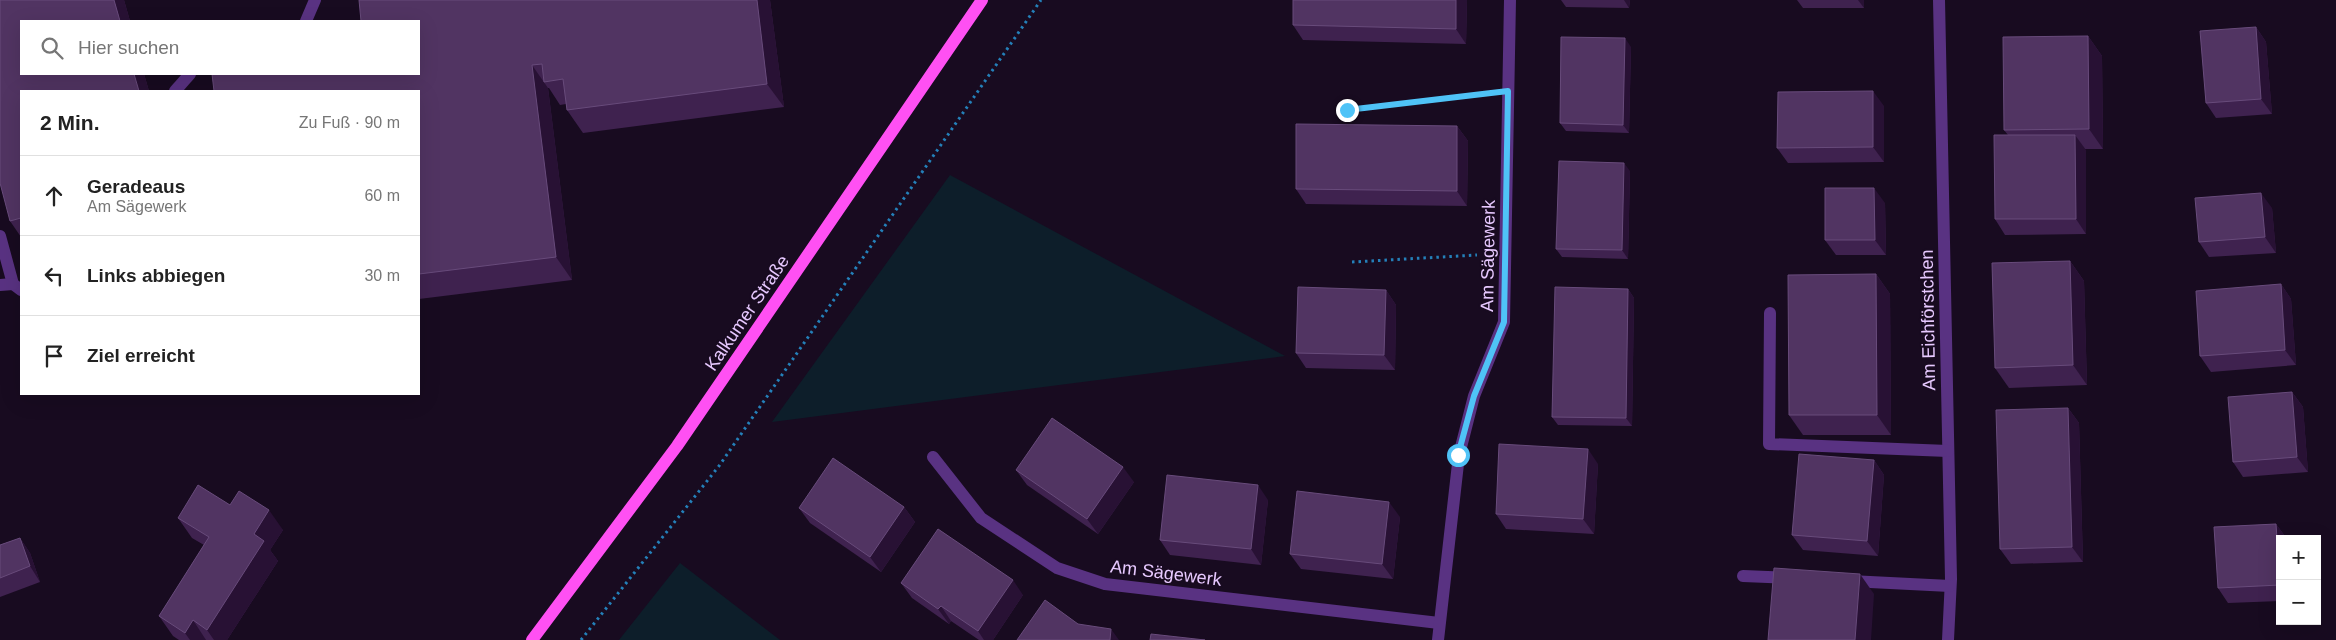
<!DOCTYPE html>
<html lang="de">
<head>
<meta charset="utf-8">
<style>
  :root { --surface:#fff; --page:#f6f6f6; --text:#222; --muted:#767676; --line:#e0e0e0 }
  body { margin:0; font-family:Arial,sans-serif; background:var(--page); color:var(--text) }
  .controls { position:absolute; right:15px; bottom:15px; display:grid; overflow:hidden; border-radius:0px; box-shadow:0 5px 20px #0002 }
  .controls button { width:45px; height:45px; display:grid; place-items:center; padding:0; border:0; border-bottom:1px solid var(--line); background:var(--surface); color:var(--text); font:25px sans-serif }
  .stop { position:absolute; width:15px; height:15px; margin:-11px; border:4px solid #4fc3f7; border-radius:50%; background:#fff }
  .stop.end { background:#4fc3f7; border-color:#fff; box-shadow:0 1px 5px #0008 }
  .list { margin:0; padding:0; list-style:none }
  h2 { display:flex; justify-content:space-between; align-items:center; height:65px; margin:0; padding:0 20px; font-size:21px }
  h2 small { font-size:16px; font-weight:400; color:var(--muted) }
  .list li { display:grid; grid-template-columns:32px 1fr auto; gap:15px; align-items:center; box-sizing:border-box; height:80px; padding:0 20px; border-top:1px solid var(--line) }
  .list b { display:block; font-size:19px; white-space:nowrap }
  .list p { margin:0; font-size:16px; white-space:nowrap; color:var(--muted) }
  .list em { font-size:16px; font-style:normal; color:var(--muted) }
  .icon { flex:none; width:28px; height:28px; fill:none; stroke:currentColor; stroke-width:2; stroke-linecap:round; stroke-linejoin:round }
  .map { position:relative; flex:none; width:2336px; height:640px; overflow:hidden }
  .search { position:absolute; background:var(--surface); box-shadow:0 5px 20px #0002; left:20px; top:20px; width:400px; height:55px; display:flex; align-items:center; gap:12px; box-sizing:border-box; padding:0 18px; border-radius:0px; color:var(--muted); font-size:19px }
  .panel { position:absolute; background:var(--surface); box-shadow:0 5px 20px #0002; left:20px; top:90px; width:400px; height:305px; border-radius:0px }
  .map>svg:first-child { display:block }
  .green { fill:#0d1e2a }
  .lines { fill:none; stroke-linecap:round; stroke-linejoin:round }
  .path { stroke:#2480b9; stroke-width:3; stroke-dasharray:2.5 4; stroke-linecap:butt }
  .minor { stroke:#593282; stroke-width:12 }
  .major { stroke:#ff50f3; stroke-width:12 }
  .wall { fill:#3f224f }
  .shaded-wall { fill:#281134 }
  .building { fill:#513462; stroke:#684b7b }
  .route { stroke:#4fc3f7; stroke-width:6 }
  .labels { text-anchor:middle; dominant-baseline:central; stroke-width:4; stroke-linejoin:round; paint-order:stroke }
  .street-label { font-size:18px; fill:#e7c9ff; stroke:#180b20 }
</style>
</head>
<body>
<div class="map">
<svg width="2336" height="640" viewBox="0 0 2336 640">
  <rect width="100%" height="100%" fill="#180b20"/>
  <g class="green">
    <path d="M950,175L1285,356L772,422Z"/>
    <path d="M680,563L780,640H619Z"/>
  </g>
  <g class="lines">
    <g class="path">
      <path d="M1347,110L1480,94"/>
      <path d="M1352,262L1477,255"/>
      <path d="M581,640L719,466L1041,0"/>
    </g>
    <g class="minor">
      <path d="M1939,0L1951,579L1948,640"/>
      <path d="M306,21L315,0"/>
      <path d="M175,91L190,74"/>
      <path d="M0,236L13,284L21,290"/>
      <path d="M0,285L13,284"/>
      <path d="M1770,313L1769,444L1948,451"/>
      <path d="M933,457L981,518L1057,568L1105,584L1439,623"/>
      <path d="M1743,576L1790,578"/>
      <path d="M1850,581L1950,586"/>
      <path d="M1438,640L1459,455L1474,396L1504,322L1510,0"/>
    </g>
    <path class="major" d="M532,640L677,446L982,0"/>
  </g>
  <g class="wall">
    <path d="M0,0H124L130,21H21L144,74L149,91H21V237L10,221Z"/>
    <path d="M359,0H770L784,107L583,133L567,110L566,104L560,105L549,88H548L572,280L419,299V74Z"/>
    <path d="M1293,0H1467L1466,44L1303,40L1293,25Z"/>
    <path d="M1561,0H1630L1629,8L1566,7Z"/>
    <path d="M1797,0H1864V8H1803Z"/>
    <path d="M2256,27L2266,42L2272,114L2216,118L2206,103Z"/>
    <path d="M2088,36L2102,56L2103,149H2085L2086,234L2005,235L1995,219L2008,135L2004,130Z"/>
    <path d="M1631,47L1629,133L1566,131L1560,123Z"/>
    <path d="M1884,106V162L1788,163L1777,148Z"/>
    <path d="M1457,126L1468,141L1467,206L1306,204L1296,189Z"/>
    <path d="M1630,171L1628,259L1562,257L1556,249Z"/>
    <path d="M1885,203L1886,255H1836L1825,240Z"/>
    <path d="M2272,208L2276,253L2209,257L2199,242Z"/>
    <path d="M2070,261L2084,281L2087,385L2009,388L1995,368Z"/>
    <path d="M1876,274L1890,294L1891,435H1803L1789,415Z"/>
    <path d="M2281,284L2291,299L2296,365L2211,372L2200,356Z"/>
    <path d="M1628,289L1634,298L1632,426L1558,425L1552,417Z"/>
    <path d="M1386,290L1396,305L1395,370L1306,368L1296,353Z"/>
    <path d="M2292,392L2303,407L2308,472L2243,477L2233,462Z"/>
    <path d="M2068,408L2079,423L2083,562L2011,564L2000,549Z"/>
    <path d="M1874,460L1884,475L1878,556L1803,550L1792,535Z"/>
    <path d="M1598,464L1594,534L1506,529L1496,514Z"/>
    <path d="M1016,470L1134,482L1098,534L1027,485Z"/>
    <path d="M1268,500L1261,565L1170,555L1160,540Z"/>
    <path d="M230,505L283,530L270,550L278,561L227,640H179L173,636L159,616L204,545L192,538L178,518Z"/>
    <path d="M904,507L915,522L881,572L810,523L799,508Z"/>
    <path d="M1400,517L1393,579L1301,569L1290,554Z"/>
    <path d="M2276,524L2287,539H2280V601L2228,603L2218,588Z"/>
    <path d="M20,538L30,553L40,582L0,597V545Z"/>
    <path d="M901,583L1023,595L993,640H979L951,621L949,624L912,598Z"/>
  </g>
  <g class="shaded-wall">
    <path d="M114,0H124L130,21H120Z"/>
    <path d="M757,0H770L784,107L767,84Z"/>
    <path d="M1456,0H1467L1466,44L1456,29Z"/>
    <path d="M1624,0H1630L1629,8Z"/>
    <path d="M1858,0H1864V8Z"/>
    <path d="M2256,27L2266,42L2272,114L2261,99Z"/>
    <path d="M2088,36L2102,56L2103,149L2089,129Z"/>
    <path d="M1625,38L1631,47L1629,133L1623,125Z"/>
    <path d="M532,65L548,88L572,280L556,257Z"/>
    <path d="M134,74H144L149,91H139Z"/>
    <path d="M1873,91L1884,106V162L1873,147Z"/>
    <path d="M1457,126L1468,141L1467,206L1457,191Z"/>
    <path d="M2075,135L2086,150V234L2076,219Z"/>
    <path d="M1624,163L1630,171L1628,259L1622,250Z"/>
    <path d="M1874,188L1885,203L1886,255L1875,240Z"/>
    <path d="M2261,193L2272,208L2276,253L2265,237Z"/>
    <path d="M2070,261L2084,281L2087,385L2073,365Z"/>
    <path d="M1876,274L1890,294L1891,435L1877,415Z"/>
    <path d="M2281,284L2291,299L2296,365L2285,350Z"/>
    <path d="M1628,289L1634,298L1632,426L1626,418Z"/>
    <path d="M1386,290L1396,305L1395,370L1384,355Z"/>
    <path d="M2292,392L2303,407L2308,472L2297,457Z"/>
    <path d="M2068,408L2079,423L2083,562L2072,547Z"/>
    <path d="M1588,449L1598,464L1594,534L1583,519Z"/>
    <path d="M1874,460L1884,475L1878,556L1867,541Z"/>
    <path d="M1123,467L1134,482L1098,534L1087,519Z"/>
    <path d="M1258,485L1268,500L1261,565L1251,549Z"/>
    <path d="M1389,502L1400,517L1393,579L1382,564Z"/>
    <path d="M904,507L915,522L881,572L870,557Z"/>
    <path d="M269,510L283,530L270,550L278,561L227,640H214L207,630L254,534Z"/>
    <path d="M2276,524L2287,539H2280V581Z"/>
    <path d="M20,538L30,553L40,582L30,566Z"/>
    <path d="M1860,574L1874,594L1871,640H1855Z"/>
    <path d="M1013,580L1023,595L993,640H984L978,631Z"/>
    <path d="M941,606L951,621L949,624L938,609Z"/>
    <path d="M193,620L206,640H190L185,633Z"/>
    <path d="M1111,629L1119,640H1110Z"/>
  </g>
  <g class="building">
    <path d="M0,0H114L120,21H21V74H134L139,91H21V218L10,221L0,183Z"/>
    <path d="M359,0H757L767,84L567,110L563,79L544,82L542,64L532,65L556,257L419,274V91H214L212,74H419V21H361Z"/>
    <path d="M1293,0H1456V29L1293,25Z"/>
    <path d="M2256,27L2261,99L2206,103L2200,31Z"/>
    <path d="M2088,36L2089,129L2004,130L2003,37Z"/>
    <path d="M1561,37L1625,38L1623,125L1560,123Z"/>
    <path d="M1873,91V147L1777,148L1778,92Z"/>
    <path d="M1296,124L1457,126V191L1296,189Z"/>
    <path d="M1994,135H2075L2076,219H1995Z"/>
    <path d="M1559,161L1624,163L1622,250L1556,249Z"/>
    <path d="M1825,188H1874L1875,240H1825Z"/>
    <path d="M2261,193L2265,237L2199,242L2195,198Z"/>
    <path d="M2070,261L2073,365L1995,368L1992,263Z"/>
    <path d="M1876,274L1877,415H1789L1788,275Z"/>
    <path d="M2281,284L2285,350L2200,356L2196,291Z"/>
    <path d="M1298,287L1386,290L1384,355L1296,353Z"/>
    <path d="M1555,287L1628,289L1626,418L1552,417Z"/>
    <path d="M2292,392L2297,457L2233,462L2228,397Z"/>
    <path d="M2068,408L2072,547L2000,549L1996,410Z"/>
    <path d="M1052,418L1123,467L1087,519L1016,470Z"/>
    <path d="M1499,444L1588,449L1583,519L1496,514Z"/>
    <path d="M1799,454L1874,460L1867,541L1792,535Z"/>
    <path d="M833,458L904,507L870,557L799,508Z"/>
    <path d="M1167,475L1258,485L1251,549L1160,540Z"/>
    <path d="M198,485L230,505L239,491L269,510L254,534L264,541L207,630L193,620L185,633L159,616L209,537L178,518Z"/>
    <path d="M1297,491L1389,502L1382,564L1290,554Z"/>
    <path d="M2276,524L2280,585L2218,588L2214,527Z"/>
    <path d="M938,529L1013,580L978,631L941,606L938,609L901,583Z"/>
    <path d="M20,538L30,566L0,578V545Z"/>
    <path d="M1774,568L1860,574L1855,640H1768Z"/>
    <path d="M1045,600L1078,624L1111,629L1110,640H1017Z"/>
    <path d="M1151,634L1205,640H1150Z"/>
  </g>
  <g class="lines">
    <path class="route" d="M1347,110L1508,91L1504,322L1474,396L1458,455"/>
  </g>
  <g class="labels">
    <g class="street-label">
      <text transform="translate(1488 256) rotate(-89)">Am Sägewerk</text>
      <text transform="translate(747 313) rotate(-56)">Kalkumer Straße</text>
      <text transform="translate(1928 320) rotate(-91)">Am Eichförstchen</text>
      <text transform="translate(1166 573) rotate(7)">Am Sägewerk</text>
    </g>
  </g>
</svg>
<div class="controls">
<button>+</button>
<button>−</button>
</div>
<div class="stop" style="left:1458px;top:455px"></div>
<div class="stop end" style="left:1347px;top:110px"></div>
<div class="search"><svg class="icon" aria-label="search" viewBox="0 0 24 24"><circle cx="10" cy="10" r="6"/><path d="M15 15l6 6"/></svg>Hier suchen</div>
<section class="panel">
<h2>2 Min.<small>Zu Fuß · 90 m</small></h2>
<ul class="list">
<li><svg class="icon" aria-label="ahead" viewBox="0 0 24 24"><path d="M12 20V5M6 11l6-6 6 6"/></svg><div><b>Geradeaus</b><p>Am Sägewerk</p></div><em>60 m</em></li>
<li><svg class="icon" aria-label="left" viewBox="0 0 24 24"><path d="M17 20v-9H6M10 6l-5 5 5 5"/></svg><div><b>Links abbiegen</b></div><em>30 m</em></li>
<li><svg class="icon" aria-label="arrive" viewBox="0 0 24 24"><path d="M6 21V4h12l-3 4 3 4H6"/></svg><div><b>Ziel erreicht</b></div></li>
</ul>
</section>
</div>
</body>
</html>
